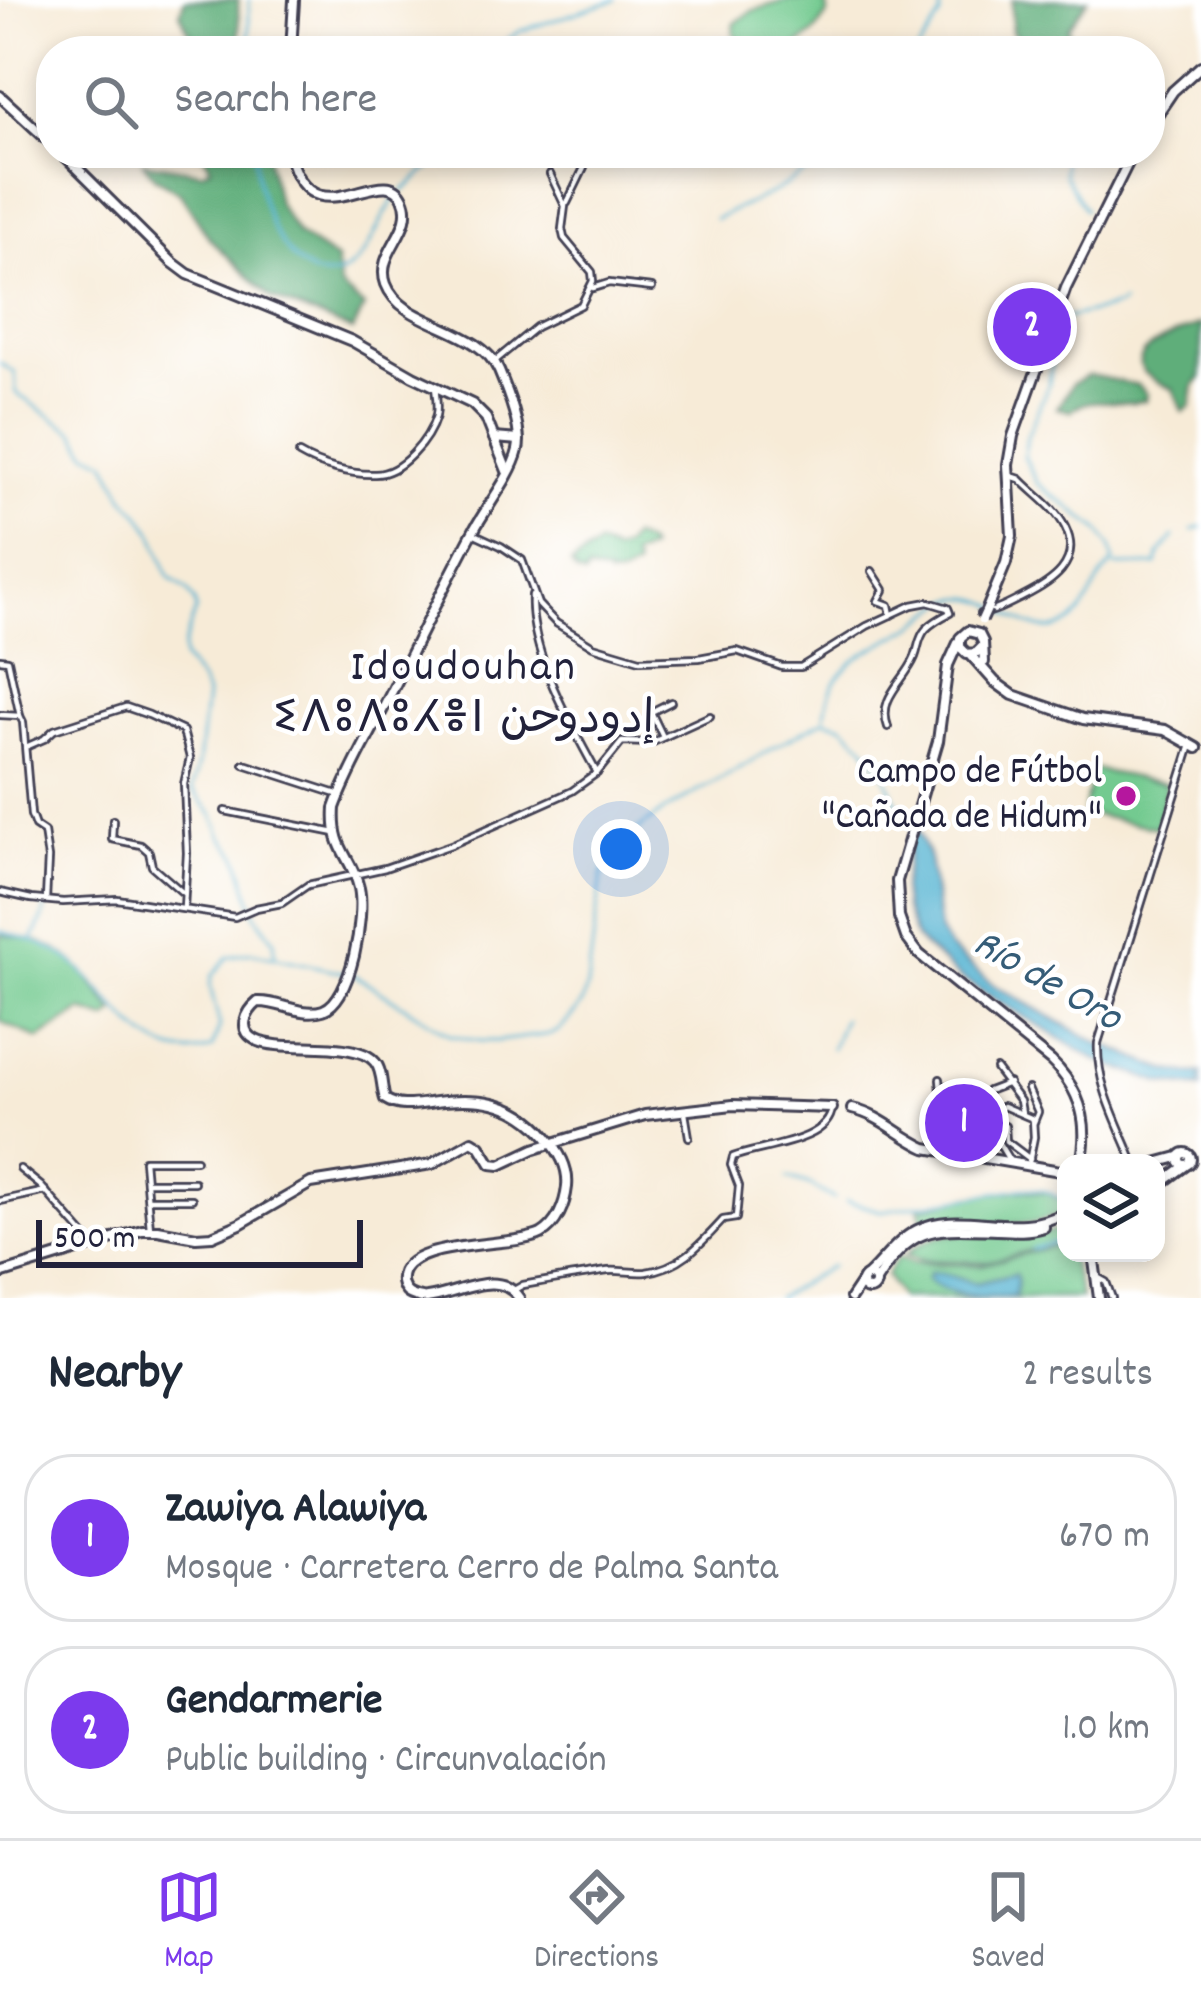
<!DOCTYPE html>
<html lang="en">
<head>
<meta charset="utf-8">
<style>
  :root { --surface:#fff; --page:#f6f6f7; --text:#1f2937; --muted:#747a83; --line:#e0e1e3; --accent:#7c3aed }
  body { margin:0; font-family:Dekko,"Playpen Sans Arabic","Noto Sans Tifinagh",sans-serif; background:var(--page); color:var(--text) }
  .controls { position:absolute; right:36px; bottom:36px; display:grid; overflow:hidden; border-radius:24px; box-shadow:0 6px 18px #0003 }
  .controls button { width:108px; height:108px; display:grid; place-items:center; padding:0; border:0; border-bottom:3px solid var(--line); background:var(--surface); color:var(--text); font:60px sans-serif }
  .scale { position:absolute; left:36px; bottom:30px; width:327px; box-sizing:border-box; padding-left:12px; border:6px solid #22223b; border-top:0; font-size:33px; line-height:42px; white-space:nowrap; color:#22223b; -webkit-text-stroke:9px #fff; paint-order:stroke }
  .you { position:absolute; left:621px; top:849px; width:42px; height:42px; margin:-30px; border:9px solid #fff; border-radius:50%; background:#1a73e8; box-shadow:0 0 0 18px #1a73e833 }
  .badge { display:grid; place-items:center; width:78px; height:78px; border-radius:50%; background:var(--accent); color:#fff; font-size:39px; font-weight:700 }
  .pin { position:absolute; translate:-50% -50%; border:6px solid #fff; box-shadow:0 3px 12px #0006 }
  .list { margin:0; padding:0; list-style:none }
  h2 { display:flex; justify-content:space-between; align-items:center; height:156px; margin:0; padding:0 48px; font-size:51px }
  h2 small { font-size:39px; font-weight:400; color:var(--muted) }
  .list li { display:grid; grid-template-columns:78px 1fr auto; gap:36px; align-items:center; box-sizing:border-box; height:168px; margin:0 24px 24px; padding:0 24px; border:3px solid var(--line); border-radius:48px }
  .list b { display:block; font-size:45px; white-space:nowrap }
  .list p { margin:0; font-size:39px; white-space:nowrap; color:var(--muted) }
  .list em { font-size:39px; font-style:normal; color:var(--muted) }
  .icon { flex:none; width:66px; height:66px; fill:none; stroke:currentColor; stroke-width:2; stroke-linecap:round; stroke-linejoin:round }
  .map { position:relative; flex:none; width:1201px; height:1298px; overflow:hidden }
  .search { position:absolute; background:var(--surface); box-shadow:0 6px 18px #0003; left:36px; right:36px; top:36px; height:132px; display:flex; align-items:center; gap:30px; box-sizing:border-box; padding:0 42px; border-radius:48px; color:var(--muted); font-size:45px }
  .sheet { height:540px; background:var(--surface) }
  nav { display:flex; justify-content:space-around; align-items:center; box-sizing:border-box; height:168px; border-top:3px solid var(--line); background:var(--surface); font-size:33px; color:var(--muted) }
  nav a { display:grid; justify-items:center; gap:6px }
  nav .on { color:var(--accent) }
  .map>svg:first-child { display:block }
  .green { fill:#73ca90; stroke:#4a7666; stroke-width:3 }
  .forest { fill:#5eae7a; stroke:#40685a; stroke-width:3 }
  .water { fill:#52b2d1; stroke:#3a6a86; stroke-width:3 }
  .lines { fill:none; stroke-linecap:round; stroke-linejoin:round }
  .stream { stroke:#52b2d1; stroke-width:3 }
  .street-casing { stroke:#424052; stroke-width:10 }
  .secondary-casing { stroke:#424052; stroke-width:14 }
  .street { stroke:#fff; stroke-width:4.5 }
  .secondary { stroke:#fff; stroke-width:8 }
  .secondary-bridge-casing { stroke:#424052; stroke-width:14; stroke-linecap:butt }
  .secondary-bridge { stroke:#fff; stroke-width:8 }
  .poi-dot { fill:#b5179e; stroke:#fff; stroke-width:4.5 }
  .labels { text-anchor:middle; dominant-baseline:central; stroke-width:9; stroke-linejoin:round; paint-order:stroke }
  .poi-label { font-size:39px; fill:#22223b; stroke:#fff; text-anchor:end }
  .water-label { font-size:42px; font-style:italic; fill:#355c77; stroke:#fff }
  .quarter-label { font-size:45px; letter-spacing:3px; fill:#22223b; stroke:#fff }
</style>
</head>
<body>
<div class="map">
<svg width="1201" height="1298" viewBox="0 0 1201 1298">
  <rect width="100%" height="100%" fill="#fff"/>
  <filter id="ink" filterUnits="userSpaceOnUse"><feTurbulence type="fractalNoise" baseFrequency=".00833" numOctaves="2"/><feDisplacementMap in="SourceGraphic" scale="24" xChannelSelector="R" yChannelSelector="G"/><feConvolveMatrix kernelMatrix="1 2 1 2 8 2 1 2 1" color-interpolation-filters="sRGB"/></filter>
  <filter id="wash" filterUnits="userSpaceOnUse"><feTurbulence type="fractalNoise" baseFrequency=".004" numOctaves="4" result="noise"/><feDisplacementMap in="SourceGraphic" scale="48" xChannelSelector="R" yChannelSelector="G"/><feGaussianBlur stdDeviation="2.7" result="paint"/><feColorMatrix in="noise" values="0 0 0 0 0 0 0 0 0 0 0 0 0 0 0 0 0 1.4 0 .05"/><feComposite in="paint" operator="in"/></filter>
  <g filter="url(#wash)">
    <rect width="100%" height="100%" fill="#f7ebd7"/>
    <g class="green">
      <path d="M787,0H826L828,14L815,32L792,51H752L734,34V24L751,11Z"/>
      <path d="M632,537L647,545L649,550L632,557L636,568L621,576L608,577L607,574L587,571L585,576L577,573L571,565L598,545L614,552L623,548Z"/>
      <path d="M1093,769L1167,784L1157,828L1083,813Z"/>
      <path d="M0,935C66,940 78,966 115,1013L107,1019L82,1011L39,1039L0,1021Z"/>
      <path d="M1021,1190L1047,1193L1065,1202L1062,1214L1034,1223H924L919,1208L971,1196Z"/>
      <path d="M1066,1228V1240L989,1262L920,1260L905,1255C942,1221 982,1239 1027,1236C1040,1235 1053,1231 1066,1228Z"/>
      <path d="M1053,1246L1070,1256L1081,1298H900L886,1275L898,1257L913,1263L982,1265Z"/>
    </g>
    <g class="forest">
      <path d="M184,0H238L240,51H198L180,13Z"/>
      <path d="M1012,0H1088L1068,28L1076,51H1032L1012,32Z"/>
      <path d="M202,153H266L278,203L298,235L336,260L340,287L364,307L353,331L271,298L210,239L180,193L154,177L143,162L202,172L211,167Z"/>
      <path d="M1201,324V377L1194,386L1191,406L1183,412L1173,389C1101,359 1164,339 1201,324Z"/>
      <path d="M1089,375L1138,385L1147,394L1145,400C1121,409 1093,392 1071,411L1057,408L1072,384Z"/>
    </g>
    <g class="water">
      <path d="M914,821L929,858L939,930L949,948L994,985L1098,1043C1131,1052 1165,1078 1201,1073V1088L1161,1083L1097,1061L960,978L916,939L904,907L902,888Z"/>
      <path d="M929,1273H941L976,1283L1015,1274L1017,1278L1015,1296C986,1298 950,1298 927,1280Z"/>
    </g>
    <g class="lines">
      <g class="stream">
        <path d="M249,0V51"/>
        <path d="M498,51L508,39L520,31L616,0"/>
        <path d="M918,51L941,16L940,0"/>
        <path d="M1018,51L1042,45L1055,51"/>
        <path d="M254,153C256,173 261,199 268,217C279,248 315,295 350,268C373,251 377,219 396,198"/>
        <path d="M1063,153L1064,175L1085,210"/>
        <path d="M403,191L447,153"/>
        <path d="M715,219C735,208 757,201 776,191C789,184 802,171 817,170L823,153"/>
        <path d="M0,363L15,373L16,391L20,396L76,433L87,452L106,461L125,498L140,514L154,535L169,577L187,590L194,601L196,610L183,647V659L202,684L206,695L198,764L192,789L213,815L222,836L238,856L256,916L274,940L275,954"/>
        <path d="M1193,530L1201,527"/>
        <path d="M1115,566L1157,565L1159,555L1174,537"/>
        <path d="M825,716C829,661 877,648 917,624C937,611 945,595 973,598C1001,601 1028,636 1057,628C1081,622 1087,602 1098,582C1103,574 1110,568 1114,560L1110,546L1099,530L1037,483L1024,456L1027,436L1049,383L1056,332L1066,318L1119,306L1122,303"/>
        <path d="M0,931C28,939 55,946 77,966C113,998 153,1072 212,1048L220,1026L210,986L212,976L228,957L251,952L355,975L450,1035L480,1041H497L552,1034L561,1029L582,1004L587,986L602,875C625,825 681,802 726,776C759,757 790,736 825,720L843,725L865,746L886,778L899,807L911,821"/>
        <path d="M33,940L44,915L45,905"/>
        <path d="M832,1048L843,1019"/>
        <path d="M788,1178L810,1185L834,1199"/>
        <path d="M846,1201L881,1211L1024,1188L1042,1190L1063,1199V1209"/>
        <path d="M1061,1218L1064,1240"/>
        <path d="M1031,1249L1063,1240"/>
        <path d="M777,1298L831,1266"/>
      </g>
    </g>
  </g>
  <g filter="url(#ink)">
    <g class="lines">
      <g class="street-casing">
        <g id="street">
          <path d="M687,51L698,42"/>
          <path d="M567,203L584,168V153"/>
          <path d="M593,288L609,283L652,288"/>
          <path d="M495,361L536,327L581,305L593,281L592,272L564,238L562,229L565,206L550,174"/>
          <path d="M299,454C319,466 351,475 375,474C401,474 429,440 436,416C438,406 436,396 435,387"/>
          <path d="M475,534L501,546L522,560L538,604L556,623L593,646L640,660L699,658L737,651L782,667H801L867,626L912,605L928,602L948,608L950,613C942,617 933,622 926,629C918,638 919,647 915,657C905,682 877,697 888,727"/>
          <path d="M872,571L884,590L878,601L889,605L891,615"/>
          <path d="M532,595C529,653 570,723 597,773"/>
          <path d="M980,614C995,612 1009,604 1023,597C1051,583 1083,563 1065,527C1055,507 1034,494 1020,479L1011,476"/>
          <path d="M0,659L8,660L20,716"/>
          <path d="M0,715L20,716L23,722L31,815L35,826L44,832L48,858L46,900"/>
          <path d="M663,737L651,712L671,702"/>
          <path d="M28,746L44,739L54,730L126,707L149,715L183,731L190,758L184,784L187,853L184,908"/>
          <path d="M244,764L340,795"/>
          <path d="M225,811L335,833"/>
          <path d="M113,820L112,839L141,845L149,852L152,866L182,892"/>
          <path d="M0,892L31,899L63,902L117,899L235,917L256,908L282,903L308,885L385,868L451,845L572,791L597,773L622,742L651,743L710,716"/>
          <path d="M996,1069L1020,1101L1022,1113"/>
          <path d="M940,1079L943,1116H948L977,1103L982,1110"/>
          <path d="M1028,1089L1038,1112L1034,1122"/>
          <path d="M988,1091L1009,1083"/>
          <path d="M942,1094L957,1087"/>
          <path d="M685,1113L689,1137"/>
          <path d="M943,1123L950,1153"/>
          <path d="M1005,1126L1006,1141L1030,1159"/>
          <path d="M992,1132L1011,1163"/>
          <path d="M979,1154L973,1127L982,1113L990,1110L996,1112L1003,1106L1033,1119L1034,1137L1028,1167"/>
          <path d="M1134,1163C1119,1125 1096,1085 1098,1043L1191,745"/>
          <path d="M20,1169L41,1186L93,1245"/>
          <path d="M146,1182H194"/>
          <path d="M148,1199H192"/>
          <path d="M0,1201L46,1191"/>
          <path d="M150,1229L144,1160H196"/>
          <path d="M1097,1277L1106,1282L1112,1298"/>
          <path d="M514,1290L523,1285C551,1280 580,1275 608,1271C620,1270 633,1273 646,1272C680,1268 701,1244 723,1220L736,1218L739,1186L731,1165L733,1157C761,1146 829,1143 832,1108"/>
        </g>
      </g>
      <g class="secondary-casing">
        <g id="secondary">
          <path d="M291,51L294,0"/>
          <path d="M0,96L51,143"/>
          <path d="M1150,125L1173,91L1201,66"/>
          <path d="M62,153L172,262L188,274L352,341L413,376L472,404L486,418L507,471"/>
          <path d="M289,153C311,245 384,157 403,198C418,229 374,252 386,284C402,327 480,326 499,371C507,390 523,429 518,450C512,475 487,506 474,530C444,586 416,644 387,701C370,736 348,771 335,808C332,851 351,854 359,888C365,915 352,1000 323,1010C302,1017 280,1001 258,1002C246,1012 237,1030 256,1040C281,1053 356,1038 375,1062C383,1071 381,1088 385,1099C399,1108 413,1105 429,1103C475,1096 515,1099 547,1137C559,1152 569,1167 567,1187C565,1205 557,1225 541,1234C513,1248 397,1239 402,1282C404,1294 412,1296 422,1298"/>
          <path d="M494,438L519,440"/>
          <path d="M987,609L1006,563L1012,536L1008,465L1013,436L1066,288L1133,153"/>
          <path d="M959,641L948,665L938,741L897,881L899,917L906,937L919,954L1051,1061C1081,1090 1090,1123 1081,1163"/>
          <path d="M982,647L976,653L967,654L960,647V638L968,631L979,634L983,642L984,662"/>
          <path d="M970,654L995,682L1013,695L1083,719L1165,730L1197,748"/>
          <path d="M852,1109C880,1115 900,1136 926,1148L1066,1172"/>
          <circle cx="1185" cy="1159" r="6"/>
          <path d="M1156,1163L1178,1157"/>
          <path d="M1156,1187L1185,1166"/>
          <path d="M1093,1253L1099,1298"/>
          <path d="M0,1274L142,1230H158L196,1237L212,1236L240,1224L311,1183L432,1164L472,1141L480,1146L491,1164L500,1165L534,1149L645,1115L733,1105L832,1108"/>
          <path d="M868,1275C884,1260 897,1240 917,1230C961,1207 1016,1241 1066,1212"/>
          <circle cx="869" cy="1283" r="7"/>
          <path d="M876,1281C913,1223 935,1228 997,1230C1014,1231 1029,1232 1044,1227"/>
          <path d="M427,1298C456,1295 499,1267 519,1298"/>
          <path d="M851,1298L861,1283"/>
        </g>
      </g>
      <use href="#street" class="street"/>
      <use href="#secondary" class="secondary"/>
      <g class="secondary-bridge-casing">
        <path id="secondary-bridge" d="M982,620L987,609"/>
      </g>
      <use href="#secondary-bridge" class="secondary-bridge"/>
    </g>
  </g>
  <circle class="poi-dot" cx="1126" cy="796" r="12"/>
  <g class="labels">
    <g class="poi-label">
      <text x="1102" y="774">Campo de Fútbol<tspan x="1102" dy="45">"Cañada de Hidum"</tspan></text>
    </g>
    <g class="water-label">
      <text transform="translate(1046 983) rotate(30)">Río de Oro</text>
    </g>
    <g class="quarter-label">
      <text x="464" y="670">Idoudouhan<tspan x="464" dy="52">ⵉⴷⵓⴷⵓⵃⴻⵏ إدودوحن</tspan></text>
    </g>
  </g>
</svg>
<div class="controls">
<button><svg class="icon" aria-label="layers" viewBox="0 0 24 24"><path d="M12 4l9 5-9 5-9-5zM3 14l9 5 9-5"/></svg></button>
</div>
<div class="scale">500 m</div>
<div class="you"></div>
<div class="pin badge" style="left:964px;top:1123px">1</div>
<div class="pin badge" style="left:1032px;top:327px">2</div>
<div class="search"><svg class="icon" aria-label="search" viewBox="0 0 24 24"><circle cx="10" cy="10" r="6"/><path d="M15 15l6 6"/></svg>Search here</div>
</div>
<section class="sheet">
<h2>Nearby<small>2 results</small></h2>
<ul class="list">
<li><span class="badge">1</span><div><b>Zawiya Alawiya</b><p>Mosque · Carretera Cerro de Palma Santa</p></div><em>670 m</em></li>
<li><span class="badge">2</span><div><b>Gendarmerie</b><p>Public building · Circunvalación</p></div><em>1.0 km</em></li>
</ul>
</section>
<nav>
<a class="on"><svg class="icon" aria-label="map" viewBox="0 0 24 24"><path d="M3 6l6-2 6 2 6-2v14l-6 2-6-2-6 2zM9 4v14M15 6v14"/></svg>Map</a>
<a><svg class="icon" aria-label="directions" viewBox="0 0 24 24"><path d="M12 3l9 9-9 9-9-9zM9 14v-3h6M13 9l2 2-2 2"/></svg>Directions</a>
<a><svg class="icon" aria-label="saved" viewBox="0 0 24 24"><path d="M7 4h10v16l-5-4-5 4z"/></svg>Saved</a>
</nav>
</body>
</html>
